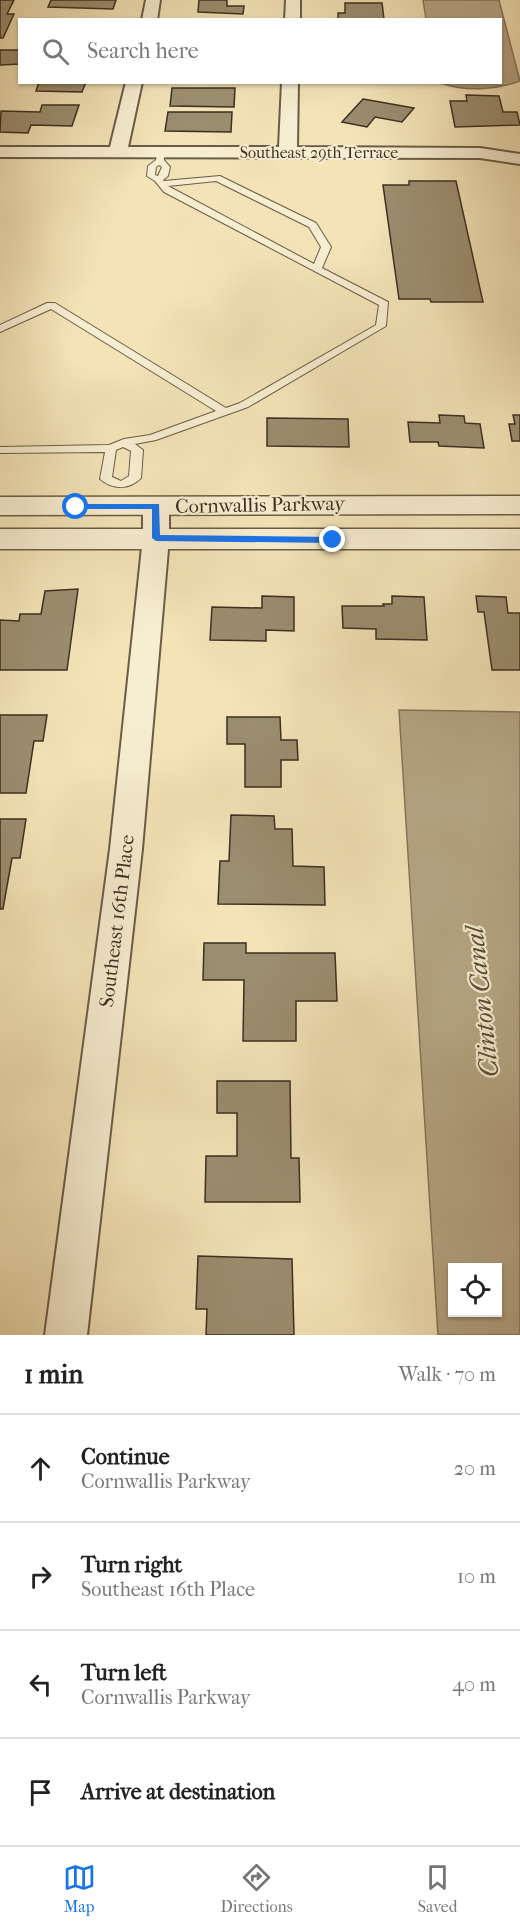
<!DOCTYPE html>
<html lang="en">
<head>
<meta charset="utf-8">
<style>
  :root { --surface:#fff; --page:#f2f2f2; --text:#222; --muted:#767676; --line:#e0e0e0; --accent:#1a73e8 }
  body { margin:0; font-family:"IM FELL French Canon",serif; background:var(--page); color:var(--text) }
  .controls { position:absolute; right:18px; bottom:18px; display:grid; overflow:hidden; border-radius:0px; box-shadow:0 2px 4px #0004 }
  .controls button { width:54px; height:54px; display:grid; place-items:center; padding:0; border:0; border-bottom:2px solid var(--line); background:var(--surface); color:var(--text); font:30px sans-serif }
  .stop { position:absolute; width:18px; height:18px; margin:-14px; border:4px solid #1a73e8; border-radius:50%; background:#fff }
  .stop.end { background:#1a73e8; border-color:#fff; box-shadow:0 2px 6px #0008 }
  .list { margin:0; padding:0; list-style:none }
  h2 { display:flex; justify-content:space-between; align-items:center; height:78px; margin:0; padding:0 24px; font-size:26px }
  h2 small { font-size:20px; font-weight:400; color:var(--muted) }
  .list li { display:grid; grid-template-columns:39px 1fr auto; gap:18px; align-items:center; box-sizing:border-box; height:108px; padding:0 24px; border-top:2px solid var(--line) }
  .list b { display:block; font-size:22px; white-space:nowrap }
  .list p { margin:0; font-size:20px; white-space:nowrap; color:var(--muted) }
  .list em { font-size:20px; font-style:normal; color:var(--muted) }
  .icon { flex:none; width:33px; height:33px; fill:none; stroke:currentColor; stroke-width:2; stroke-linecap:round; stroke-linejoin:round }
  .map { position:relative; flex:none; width:520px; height:1335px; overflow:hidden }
  .search { position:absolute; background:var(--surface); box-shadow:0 2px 4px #0004; left:18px; right:18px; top:18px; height:66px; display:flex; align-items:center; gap:15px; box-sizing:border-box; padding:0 21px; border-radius:0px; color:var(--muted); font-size:22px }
  .sheet { height:510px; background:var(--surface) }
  nav { display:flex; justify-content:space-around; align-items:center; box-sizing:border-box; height:84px; border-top:2px solid var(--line); background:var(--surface); font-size:16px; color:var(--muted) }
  nav a { display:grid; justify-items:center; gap:3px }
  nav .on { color:var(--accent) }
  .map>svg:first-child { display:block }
  .water { fill:#b5a684; stroke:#85765d; stroke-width:1.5; fill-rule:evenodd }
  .building { fill:#9b8d6f; stroke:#3c2f22; stroke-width:1.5 }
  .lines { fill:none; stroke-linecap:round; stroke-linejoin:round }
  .service-casing { stroke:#6a5c47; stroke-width:2 }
  .minor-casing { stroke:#6a5c47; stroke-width:4 }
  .tertiary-casing { stroke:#6a5c47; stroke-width:3 }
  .service { fill:#f7edd0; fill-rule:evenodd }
  .minor { fill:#f7edd0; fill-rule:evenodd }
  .tertiary { fill:#f7edd0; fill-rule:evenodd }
  .route { fill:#1a73e8 }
  .labels { text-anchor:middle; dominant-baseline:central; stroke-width:4.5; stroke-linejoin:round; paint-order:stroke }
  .far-street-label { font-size:16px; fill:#3c2f22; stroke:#f7edd0 }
  .street-label { font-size:20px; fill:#3c2f22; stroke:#f7edd0 }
  .near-water-label { font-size:26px; font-style:italic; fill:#5a4d3a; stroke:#f7edd0 }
</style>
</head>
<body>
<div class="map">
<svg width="520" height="1335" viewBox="0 0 520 1335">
  <rect width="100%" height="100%" fill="#f3e3b7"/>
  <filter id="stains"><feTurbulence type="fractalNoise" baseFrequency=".00333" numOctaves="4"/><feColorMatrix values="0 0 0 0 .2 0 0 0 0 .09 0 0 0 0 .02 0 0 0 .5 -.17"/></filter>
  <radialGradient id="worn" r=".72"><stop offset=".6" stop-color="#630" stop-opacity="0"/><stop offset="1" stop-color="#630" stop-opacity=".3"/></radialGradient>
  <g class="water">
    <path d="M423,0H499L520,81C495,90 466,92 441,83L500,82V20L426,19Z"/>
    <path d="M399,710L520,712V1335H438ZM452,1268H498V1312H452Z"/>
  </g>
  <g class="building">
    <path d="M0,0H14L7,14H14L3,38H0Z"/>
    <path d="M51,0H116L113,9L48,7Z"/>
    <path d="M199,0H227V6H244L243,14L198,12Z"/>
    <path d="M345,3H382L384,19L338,20V13H345Z"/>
    <path d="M0,50H20V64L0,65Z"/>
    <path d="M39,82H86L82,92L36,91Z"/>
    <path d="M172,88H235L234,107L170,106Z"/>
    <path d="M466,95L499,96L503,112H517L520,125L455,127L450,101H467Z"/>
    <path d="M363,99L414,108L402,122L375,117L367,127L342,122Z"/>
    <path d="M42,105H79L72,126L31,125L28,133L0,132L1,111L40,112Z"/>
    <path d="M168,112H232L231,132L165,131Z"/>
    <path d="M409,181H456L483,302H431L430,299H399L383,185H409Z"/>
    <path d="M439,415L464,416L465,423L480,424L484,448L439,446L438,442H410L408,422L440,423Z"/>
    <path d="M513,415H520V441H512L509,424H515Z"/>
    <path d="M267,418L348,419L349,447L267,446Z"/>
    <path d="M78,589L67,670H0V620L19,621L20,614H41L45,591Z"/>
    <path d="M262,596L294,597V631L266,630V641L210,640L212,607L262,608Z"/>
    <path d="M392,596L424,597L427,640L376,639V629L343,628L342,606H384L383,604H392Z"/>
    <path d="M476,596L506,597L508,613H520V670H492L484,612H478Z"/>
    <path d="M0,715H47L43,741H34L26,793H0Z"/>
    <path d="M227,717H280L281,740H297L298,760H281V787H245V744H227Z"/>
    <path d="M231,815L274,816L275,829H292L293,866L324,867L325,905L218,904L220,861H229Z"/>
    <path d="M0,819H26L20,858H12L3,909H0Z"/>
    <path d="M204,943H246V953H335L337,1001H296V1041H243L244,980H203Z"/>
    <path d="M217,1081H290L291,1158H299L300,1202H205L206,1156H237V1113H217Z"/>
    <path d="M198,1256L292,1259L294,1335H206L207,1309H196Z"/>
  </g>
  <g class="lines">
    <g class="service-casing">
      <path id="service" d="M158,150H164V160L170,167L168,176L163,180L164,181L220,176L316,223L331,247L322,268L388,302L386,326L248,407L156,440L135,444L143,450L141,478C129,490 113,490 100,479L105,452L0,453V447L109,445L124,439L150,435L216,411L51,309L0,332V325L47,303H55L226,408L240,403L376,325L379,305L164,192L155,181L147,176L148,166L156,160ZM159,165L162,167L158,176L155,175L156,167ZM216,181L309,227L321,247L314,264L168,186ZM123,447L131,451L129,476L121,481L112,477L116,450Z"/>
    </g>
    <g class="minor-casing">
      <g id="minor">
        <path d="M146,0H160L157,20H142Z"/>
        <path d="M286,0H300V20H285Z"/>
        <path d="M126,82H142L128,147H279L282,82H298L297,147L480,148L520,154V164L480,158L0,157V147H110Z"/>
        <path d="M156,498L165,500L169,506V538L142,849L87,1335H45L110,849L143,538V506L147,500Z"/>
      </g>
    </g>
    <g class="tertiary-casing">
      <g id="tertiary">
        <path d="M520,496V514L0,515V497Z"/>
        <rect x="0" y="529" width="520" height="20"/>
      </g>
    </g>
    <use href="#service" class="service"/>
    <use href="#minor" class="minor"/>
    <use href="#tertiary" class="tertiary"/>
  </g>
  <path class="route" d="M76,504H159L160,535L333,537L337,540L333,543L156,541L152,538V509H73V505Z"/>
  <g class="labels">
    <g class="far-street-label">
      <text x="319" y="152">Southeast 29th Terrace</text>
    </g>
    <g class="street-label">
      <text transform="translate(260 505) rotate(-1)">Cornwallis Parkway</text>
      <text transform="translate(117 921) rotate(-83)">Southeast 16th Place</text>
    </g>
    <g class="near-water-label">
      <text transform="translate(482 1002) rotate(-96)">Clinton Canal</text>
    </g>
  </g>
  <rect width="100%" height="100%" filter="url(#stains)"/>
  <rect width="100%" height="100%" fill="url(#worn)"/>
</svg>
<div class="controls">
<button><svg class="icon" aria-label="locate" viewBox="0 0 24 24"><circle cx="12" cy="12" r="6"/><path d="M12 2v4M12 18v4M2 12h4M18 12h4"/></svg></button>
</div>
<div class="stop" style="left:76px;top:507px"></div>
<div class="stop end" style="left:333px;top:540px"></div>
<div class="search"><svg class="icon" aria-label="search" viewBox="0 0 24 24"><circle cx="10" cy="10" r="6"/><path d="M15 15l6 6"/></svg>Search here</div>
</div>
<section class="sheet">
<h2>1 min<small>Walk · 70 m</small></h2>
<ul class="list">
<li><svg class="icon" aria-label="ahead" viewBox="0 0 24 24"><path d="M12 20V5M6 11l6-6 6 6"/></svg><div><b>Continue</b><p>Cornwallis Parkway</p></div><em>20 m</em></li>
<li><svg class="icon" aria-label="right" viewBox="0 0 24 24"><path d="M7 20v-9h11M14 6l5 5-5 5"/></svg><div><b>Turn right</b><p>Southeast 16th Place</p></div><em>10 m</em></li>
<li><svg class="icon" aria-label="left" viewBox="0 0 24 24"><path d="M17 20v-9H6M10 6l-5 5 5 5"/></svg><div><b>Turn left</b><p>Cornwallis Parkway</p></div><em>40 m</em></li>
<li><svg class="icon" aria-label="arrive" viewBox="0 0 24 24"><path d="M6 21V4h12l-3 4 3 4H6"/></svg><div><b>Arrive at destination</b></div></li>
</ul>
</section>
<nav>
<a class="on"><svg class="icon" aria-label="map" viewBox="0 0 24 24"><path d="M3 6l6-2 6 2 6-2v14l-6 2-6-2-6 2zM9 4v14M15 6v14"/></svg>Map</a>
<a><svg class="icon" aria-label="directions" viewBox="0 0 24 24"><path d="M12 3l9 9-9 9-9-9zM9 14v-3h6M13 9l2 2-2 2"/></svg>Directions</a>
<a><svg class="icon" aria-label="saved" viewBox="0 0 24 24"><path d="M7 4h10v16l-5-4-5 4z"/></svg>Saved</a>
</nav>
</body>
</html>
